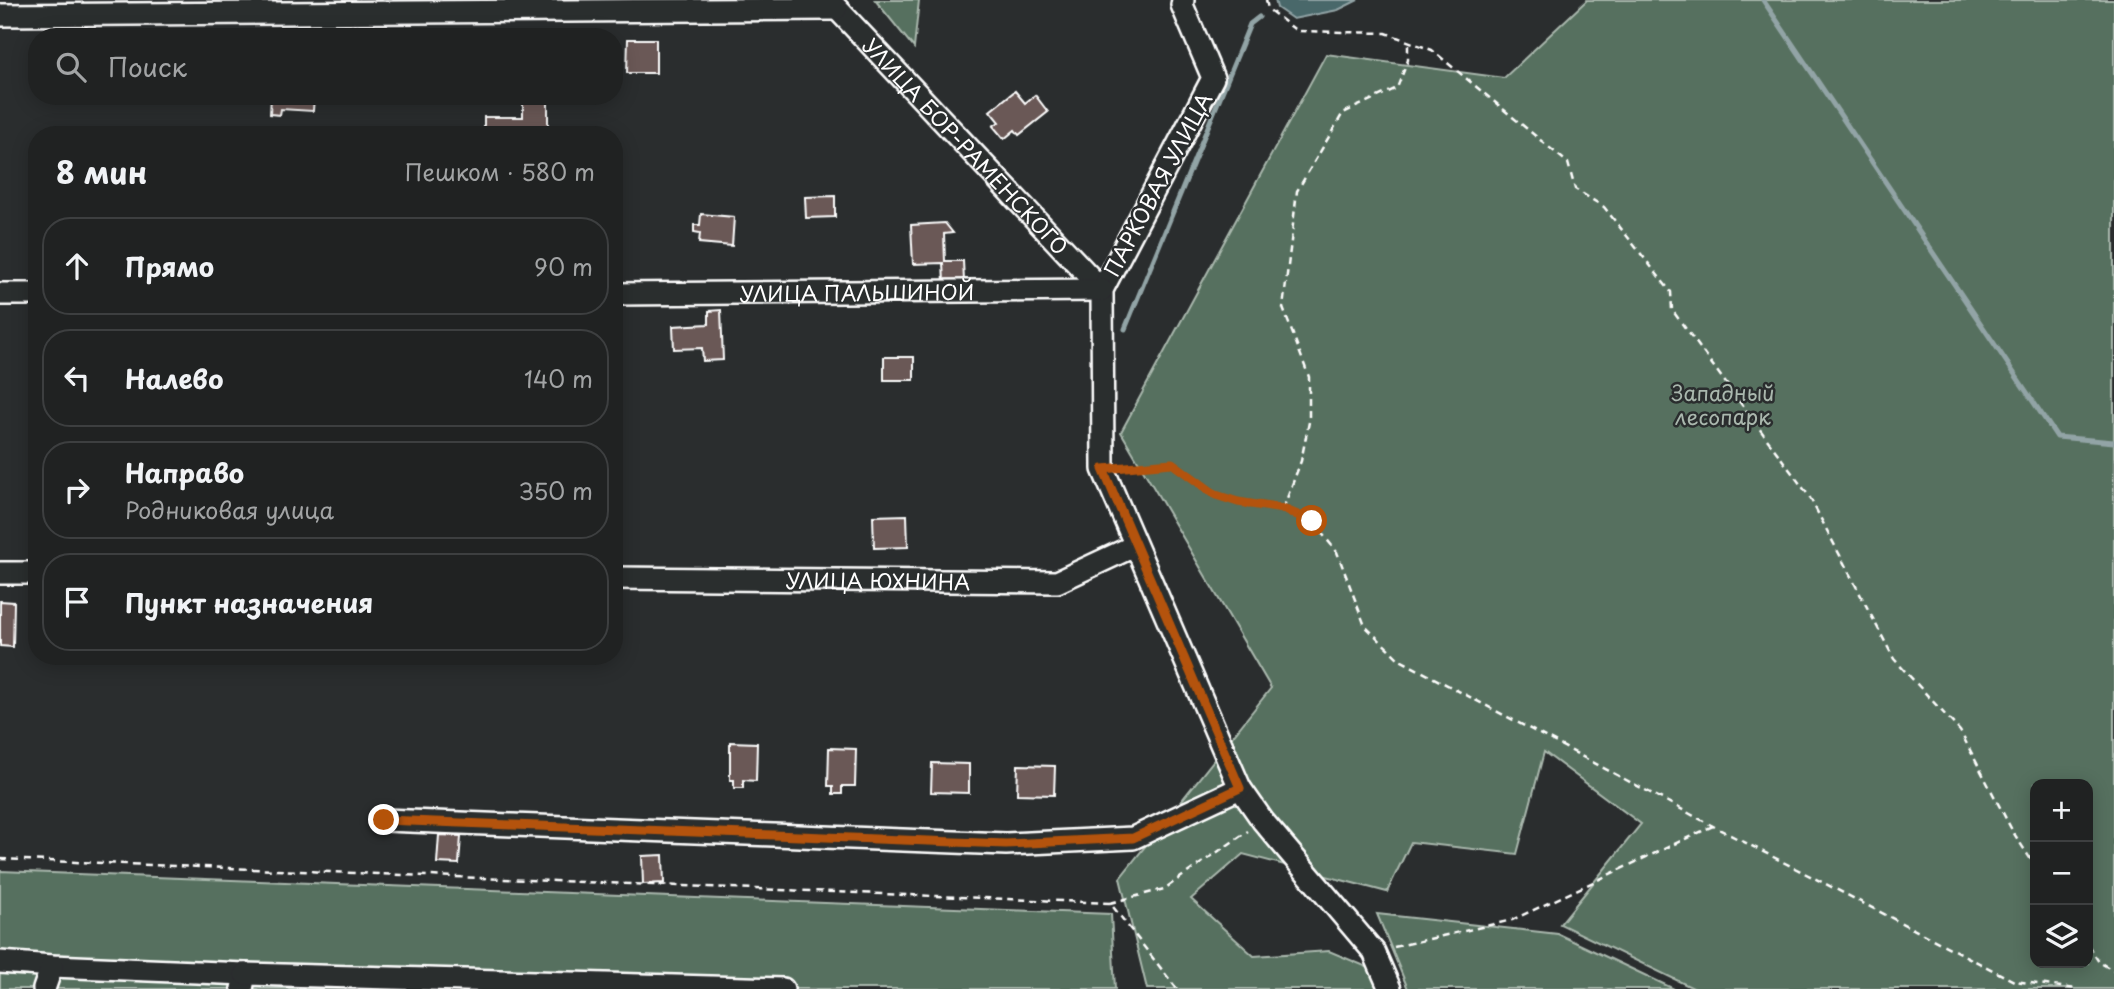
<!DOCTYPE html>
<html lang="ru">
<head>
<meta charset="utf-8">
<style>
  :root { --surface:#202222; --page:#282a2a; --text:#f1f3f6; --muted:#a2a4a5; --line:#3d3f40 }
  body { margin:0; font-family:"Playpen Sans",sans-serif; background:var(--page); color:var(--text) }
  .controls { position:absolute; right:21px; bottom:21px; display:grid; overflow:hidden; border-radius:14px; box-shadow:0 4px 18px #0003 }
  .controls button { width:63px; height:63px; display:grid; place-items:center; padding:0; border:0; border-bottom:2px solid var(--line); background:var(--surface); color:var(--text); font:35px sans-serif }
  .stop { position:absolute; width:21px; height:21px; margin:-16px; border:5px solid #b45309; border-radius:50%; background:#fff }
  .stop.end { background:#b45309; border-color:#fff; box-shadow:0 2px 7px #0008 }
  .list { margin:0; padding:0; list-style:none }
  h2 { display:flex; justify-content:space-between; align-items:center; height:91px; margin:0; padding:0 28px; font-size:30px }
  h2 small { font-size:23px; font-weight:400; color:var(--muted) }
  .list li { display:grid; grid-template-columns:46px 1fr auto; gap:21px; align-items:center; box-sizing:border-box; height:98px; margin:0 14px 14px; padding:0 14px; border:2px solid var(--line); border-radius:28px }
  .list b { display:block; font-size:26px; white-space:nowrap }
  .list p { margin:0; font-size:23px; white-space:nowrap; color:var(--muted) }
  .list em { font-size:23px; font-style:normal; color:var(--muted) }
  .icon { flex:none; width:38px; height:38px; fill:none; stroke:currentColor; stroke-width:2; stroke-linecap:round; stroke-linejoin:round }
  .map { position:relative; flex:none; width:2114px; height:989px; overflow:hidden }
  .search { position:absolute; background:var(--surface); box-shadow:0 4px 18px #0003; left:28px; top:28px; width:595px; height:77px; display:flex; align-items:center; gap:18px; box-sizing:border-box; padding:0 24px; border-radius:28px; color:var(--muted); font-size:26px }
  .panel { position:absolute; background:var(--surface); box-shadow:0 4px 18px #0003; left:28px; top:126px; width:595px; height:539px; border-radius:28px }
  .map>svg:first-child { display:block }
  .green { fill:#56705e; stroke:#aab8ae; stroke-width:2; fill-rule:evenodd }
  .water { fill:#49676b; stroke:#92a4a6; stroke-width:2 }
  .lines { fill:none; stroke-linecap:round; stroke-linejoin:round }
  .stream { stroke:#92a4a6; stroke-width:5 }
  .building { fill:#6b5856; stroke:#fff; stroke-width:2 }
  .minor-casing { stroke:#fff; stroke-width:26 }
  .path { stroke:#fff; stroke-width:2.5; stroke-dasharray:7 5; stroke-linecap:butt }
  .minor { stroke:#2a2d2e; stroke-width:21 }
  .route { stroke:#b45309; stroke-width:9 }
  .labels { text-anchor:middle; dominant-baseline:central; stroke-width:5; stroke-linejoin:round; paint-order:stroke }
  .street-label { font-size:21px; fill:#fff; stroke:#2a2d2e }
  .park-label { font-size:21px; fill:#aab8ae; stroke:#2a2d2e }
</style>
</head>
<body>
<div class="map">
<svg width="2114" height="989" viewBox="0 0 2114 989">
  <rect width="100%" height="100%" fill="#2a2d2e"/>
  <filter id="ink" filterUnits="userSpaceOnUse"><feTurbulence type="fractalNoise" baseFrequency=".0143" numOctaves="2"/><feDisplacementMap in="SourceGraphic" scale="14" xChannelSelector="R" yChannelSelector="G"/><feConvolveMatrix kernelMatrix="1 2 1 2 8 2 1 2 1" color-interpolation-filters="sRGB"/></filter>
  <g filter="url(#ink)">
    <g class="green">
      <path d="M875,0H919L914,48Z"/>
      <path d="M1587,0H2114V989H1695L1560,924L1641,824L1544,752L1517,854L1411,842L1387,892L1243,854L1191,899L1254,956L1329,951L1372,969L1381,989H1147L1120,878L1271,688L1121,432L1326,54L1504,78ZM2035,784H2088V963H2035Z"/>
      <path d="M0,871L1111,914L1115,989H0Z"/>
      <path d="M1377,914L1558,934L1674,989H1408Z"/>
    </g>
    <path class="water" d="M1275,0H1358L1338,10L1293,19L1277,8Z"/>
    <g class="lines">
      <g class="stream">
        <path d="M1763,0L2057,437L2114,442"/>
        <path d="M1125,329L1250,24L1259,17"/>
      </g>
    </g>
    <g class="building">
      <path d="M628,39H656V73H627Z"/>
      <path d="M1015,91L1025,103L1035,95L1048,112L1019,135L1015,130L1004,139L993,126L999,122L990,111Z"/>
      <path d="M271,96H314L313,111L281,109L280,115L270,114Z"/>
      <path d="M523,96H548V135H484V117H523Z"/>
      <path d="M835,196V217L806,218L805,197Z"/>
      <path d="M701,214L734,217L732,246L699,243L700,233L694,232V225H700Z"/>
      <path d="M945,223L953,233L944,234L945,261H963L964,281L944,282L943,263L913,264L911,225Z"/>
      <path d="M721,310L723,360L703,361L702,348L674,349L673,326L709,324V311Z"/>
      <rect x="884" y="357" width="30" height="23"/>
      <path d="M907,515L908,547L874,548L873,516Z"/>
      <rect x="30" y="519" width="7" height="26"/>
      <path d="M0,601L14,602L13,647L0,646Z"/>
      <path d="M730,742L757,743L756,781L743,780V788H734V780H730Z"/>
      <path d="M829,748L856,749L855,786H842V794H833V786H828Z"/>
      <path d="M932,763L969,764V793L931,792Z"/>
      <path d="M1018,765L1055,766L1054,795L1017,794Z"/>
      <path d="M439,835L461,836L459,864L437,863Z"/>
      <path d="M663,855L664,883L643,884L642,856Z"/>
    </g>
    <g class="lines">
      <g class="minor-casing">
        <g id="minor">
          <path id="s1" d="M829,0L1102,290"/>
          <path d="M1183,0L1182,5L1213,78L1102,290L1103,469L1240,788L1263,821L1374,952L1390,989"/>
          <path d="M0,15L836,9"/>
          <path d="M0,294H37"/>
          <path id="s2" d="M614,294L1102,290"/>
          <path d="M0,573H37"/>
          <path id="s3" d="M614,578L1057,582L1134,546"/>
          <path d="M384,820L1006,844L1133,838L1240,788"/>
          <path d="M0,962L52,966L245,974L242,989"/>
          <path d="M245,974L783,989"/>
          <path d="M44,989L52,966"/>
        </g>
      </g>
      <g class="path">
        <path d="M1266,0L1268,9L1297,31L1386,33L1432,50L1568,163L1575,189L1604,207L1671,292L1672,310L1809,496L1894,659L1960,731L2013,832L2035,866"/>
        <path d="M1124,467L1173,463L1216,495L1238,502L1283,509L1312,521L1337,552L1365,626L1400,660L1713,826L2014,981L2077,989"/>
        <path d="M1283,509L1301,461L1309,422V377L1283,308L1297,191L1343,113L1397,88L1408,60V43"/>
        <path d="M0,859L1110,903L1177,989"/>
        <path d="M1110,903L1164,889L1248,831"/>
        <path d="M2088,945L2099,962L2114,971"/>
        <path d="M1394,947L1512,920L1713,826"/>
      </g>
      <use href="#minor" class="minor"/>
    </g>
  </g>
  <g class="lines" filter="url(#ink)">
    <path class="route" d="M384,820L1006,844L1133,838L1240,788L1103,469L1172,463L1216,495L1238,502L1283,509L1312,521"/>
  </g>
  <g class="labels">
    <g class="street-label">
      <text stroke="none"><textPath href="#s1" startOffset="200">УЛИЦА БОР-РАМЕНСКОГО</textPath></text>
      <text transform="translate(1157 184) rotate(-62)">ПАРКОВАЯ УЛИЦА</text>
      <text stroke="none"><textPath href="#s2" startOffset="243">УЛИЦА ПАЛЬШИНОЙ</textPath></text>
      <text stroke="none"><textPath href="#s3" startOffset="264">УЛИЦА ЮХНИНА</textPath></text>
    </g>
    <g class="park-label">
      <text x="1723" y="392">Западный<tspan x="1723" dy="24">лесопарк</tspan></text>
    </g>
  </g>
</svg>
<div class="controls">
<button>+</button>
<button>−</button>
<button><svg class="icon" aria-label="layers" viewBox="0 0 24 24"><path d="M12 4l9 5-9 5-9-5zM3 14l9 5 9-5"/></svg></button>
</div>
<div class="stop" style="left:1312px;top:521px"></div>
<div class="stop end" style="left:384px;top:820px"></div>
<div class="search"><svg class="icon" aria-label="search" viewBox="0 0 24 24"><circle cx="10" cy="10" r="6"/><path d="M15 15l6 6"/></svg>Поиск</div>
<section class="panel">
<h2>8 мин<small>Пешком · 580 m</small></h2>
<ul class="list">
<li><svg class="icon" aria-label="ahead" viewBox="0 0 24 24"><path d="M12 20V5M6 11l6-6 6 6"/></svg><div><b>Прямо</b></div><em>90 m</em></li>
<li><svg class="icon" aria-label="left" viewBox="0 0 24 24"><path d="M17 20v-9H6M10 6l-5 5 5 5"/></svg><div><b>Налево</b></div><em>140 m</em></li>
<li><svg class="icon" aria-label="right" viewBox="0 0 24 24"><path d="M7 20v-9h11M14 6l5 5-5 5"/></svg><div><b>Направо</b><p>Родниковая улица</p></div><em>350 m</em></li>
<li><svg class="icon" aria-label="arrive" viewBox="0 0 24 24"><path d="M6 21V4h12l-3 4 3 4H6"/></svg><div><b>Пункт назначения</b></div></li>
</ul>
</section>
</div>
</body>
</html>
